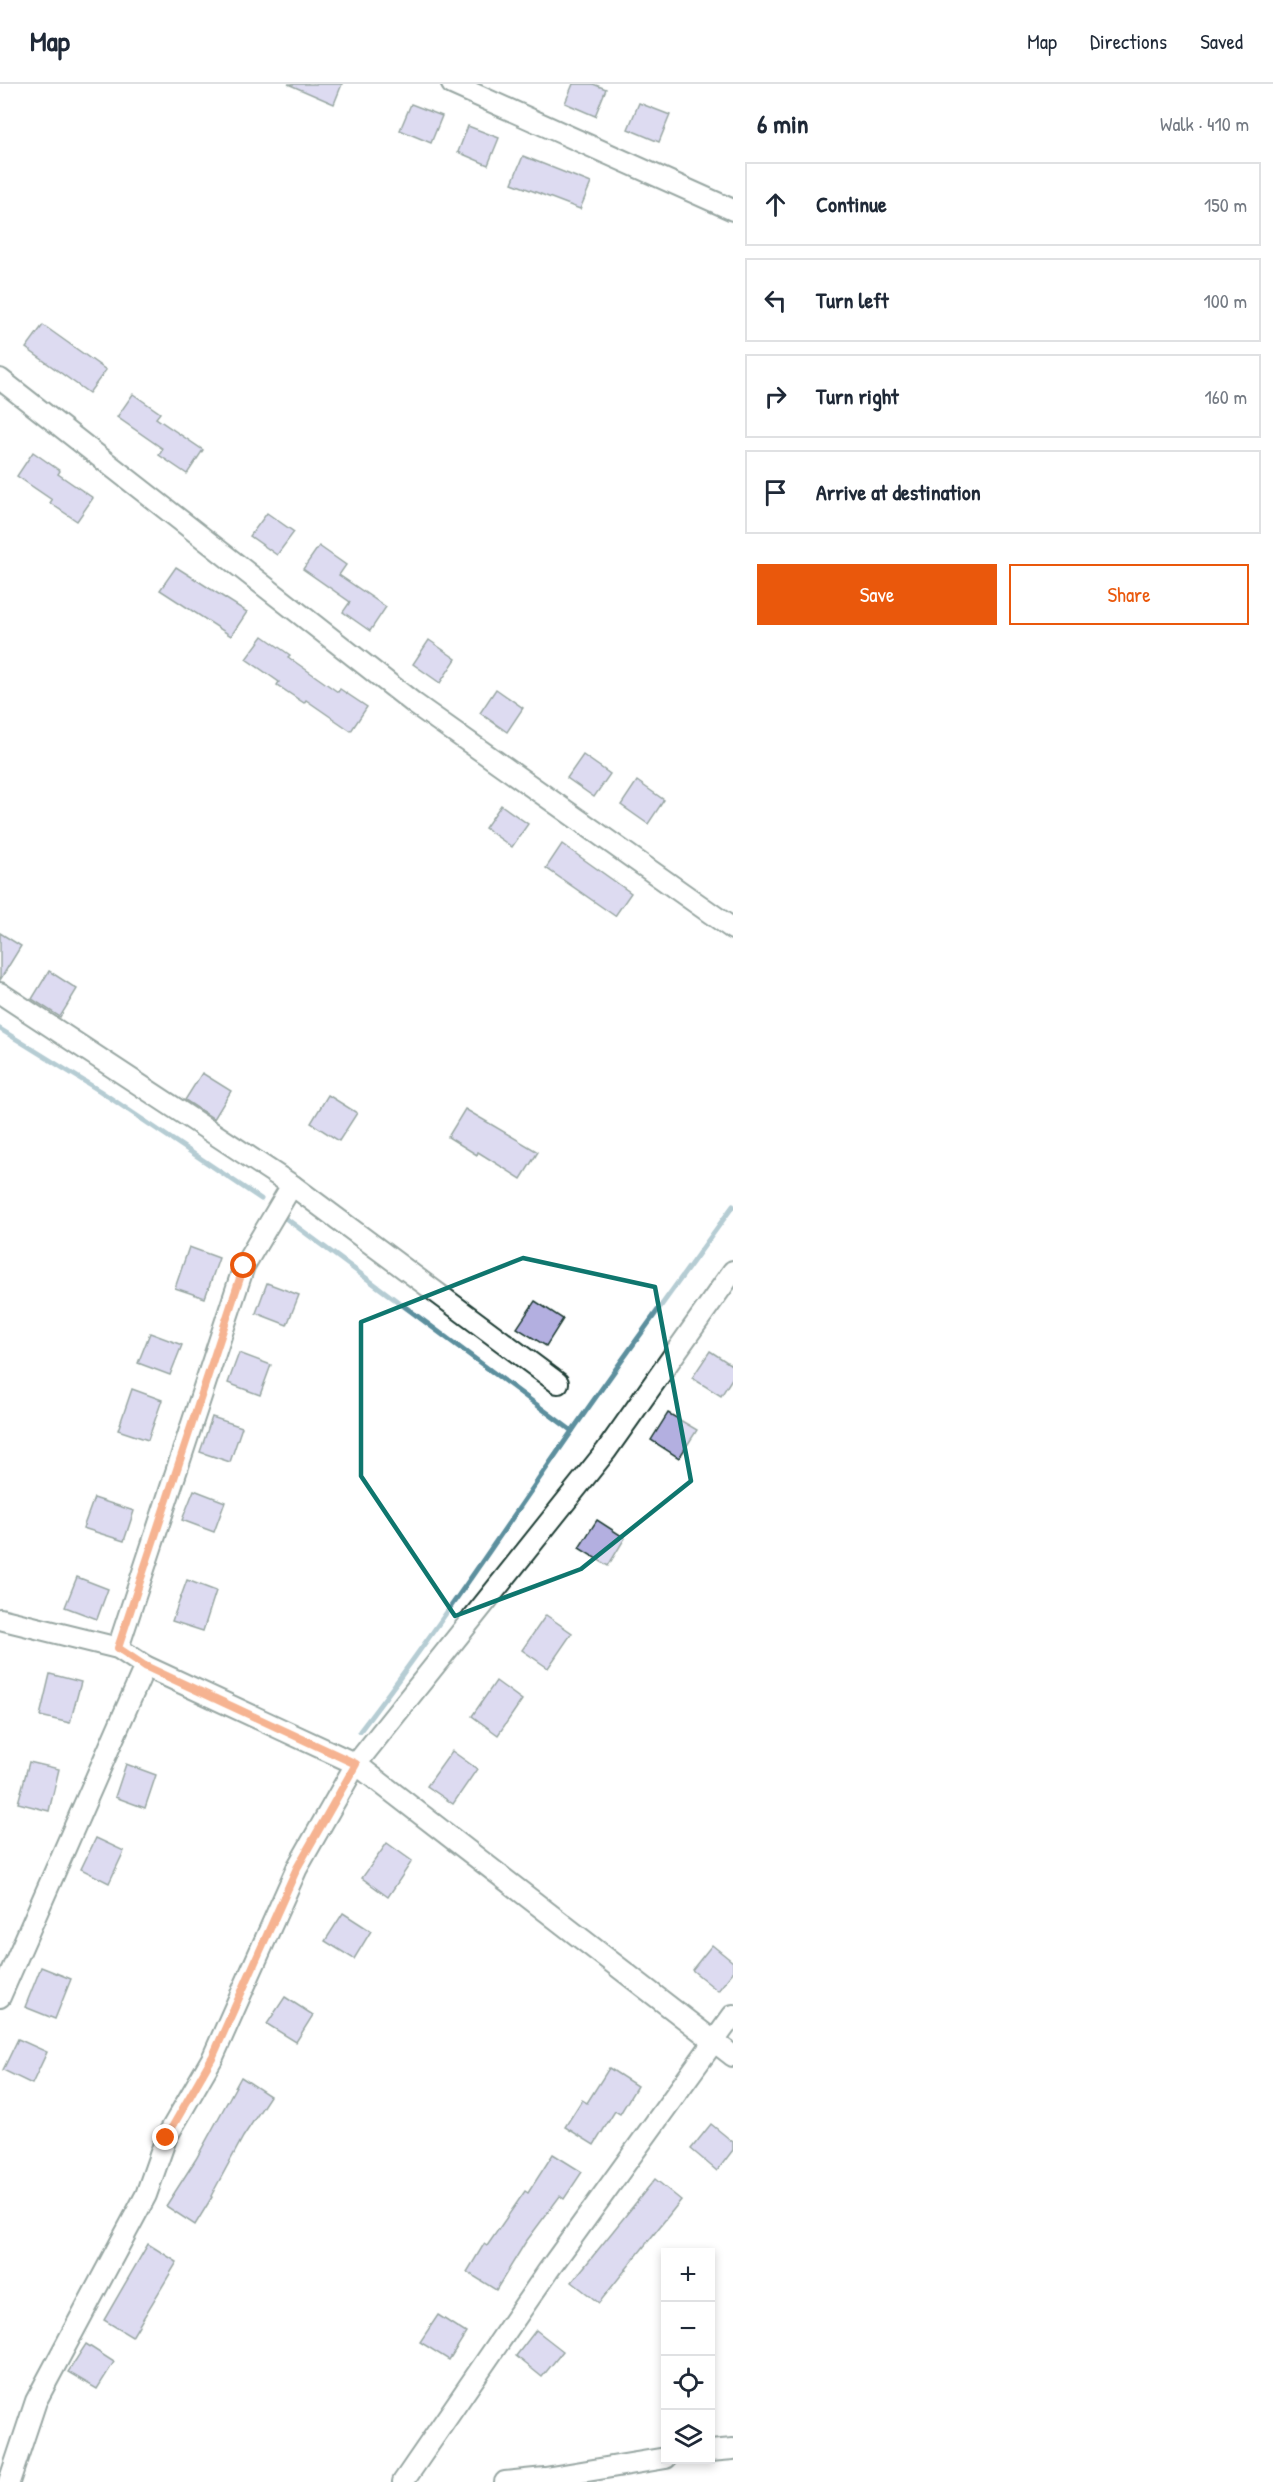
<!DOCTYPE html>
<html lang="en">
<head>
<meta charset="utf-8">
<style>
  :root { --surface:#fff; --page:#f6f6f7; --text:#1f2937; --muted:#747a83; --line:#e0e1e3; --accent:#ea580c }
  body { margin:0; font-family:"Patrick Hand",sans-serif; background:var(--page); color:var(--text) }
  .controls { position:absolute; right:18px; bottom:18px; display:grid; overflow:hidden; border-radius:0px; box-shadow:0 3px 9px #0003 }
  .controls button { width:54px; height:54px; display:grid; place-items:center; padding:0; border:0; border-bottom:2px solid var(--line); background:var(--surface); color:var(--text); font:30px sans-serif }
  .stop { position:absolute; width:18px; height:18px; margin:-14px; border:4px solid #ea580c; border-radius:50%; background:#fff }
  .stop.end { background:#ea580c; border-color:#fff; box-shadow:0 2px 6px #0008 }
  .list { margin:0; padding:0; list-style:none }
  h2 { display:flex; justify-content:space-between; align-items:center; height:78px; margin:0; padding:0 24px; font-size:26px }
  h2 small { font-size:20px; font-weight:400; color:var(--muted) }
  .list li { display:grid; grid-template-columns:39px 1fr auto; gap:18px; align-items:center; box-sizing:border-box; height:84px; margin:0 12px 12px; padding:0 12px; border:2px solid var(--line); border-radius:0px }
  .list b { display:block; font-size:22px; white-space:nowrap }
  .list em { font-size:20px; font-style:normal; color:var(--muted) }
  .actions { display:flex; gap:12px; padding:18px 24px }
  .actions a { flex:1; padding:14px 0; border:2px solid var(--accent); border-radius:0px; text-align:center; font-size:21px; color:var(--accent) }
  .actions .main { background:var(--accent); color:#fff }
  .icon { flex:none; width:33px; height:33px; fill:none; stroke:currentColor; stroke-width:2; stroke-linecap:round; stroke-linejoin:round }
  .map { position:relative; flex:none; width:733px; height:2398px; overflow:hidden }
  header { display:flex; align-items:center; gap:36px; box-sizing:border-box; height:84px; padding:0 30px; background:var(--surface); border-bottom:2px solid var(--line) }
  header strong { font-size:28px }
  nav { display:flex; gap:33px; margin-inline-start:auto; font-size:21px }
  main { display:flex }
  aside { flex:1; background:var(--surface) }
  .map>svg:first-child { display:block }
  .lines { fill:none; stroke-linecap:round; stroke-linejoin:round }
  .stream { stroke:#5b8f9e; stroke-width:5 }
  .building { fill:#b3afe0; stroke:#1f3d34; stroke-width:1.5 }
  .street-casing { stroke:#1f3d34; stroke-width:24 }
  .street { stroke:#fff; stroke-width:20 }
  .route { stroke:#ea580c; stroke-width:8 }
  .marked { fill:none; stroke:#0f766e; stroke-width:4.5; stroke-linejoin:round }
</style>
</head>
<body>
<header>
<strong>Map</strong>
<nav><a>Map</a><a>Directions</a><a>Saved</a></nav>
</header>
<main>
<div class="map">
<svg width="733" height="2398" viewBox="0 0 733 2398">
  <rect width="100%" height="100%" fill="#fff"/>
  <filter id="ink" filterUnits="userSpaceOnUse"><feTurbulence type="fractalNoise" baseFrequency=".0167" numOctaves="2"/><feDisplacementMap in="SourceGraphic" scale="12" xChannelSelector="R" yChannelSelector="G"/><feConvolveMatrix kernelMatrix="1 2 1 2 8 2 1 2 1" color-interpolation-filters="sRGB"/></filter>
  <g filter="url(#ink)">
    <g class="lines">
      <g class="stream">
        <path d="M0,945L100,1007L261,1115"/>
        <path d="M284,1133L572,1347"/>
        <path d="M360,1647C435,1549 502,1448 572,1347C625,1271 679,1197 733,1122"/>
      </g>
    </g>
    <g class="building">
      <path d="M288,0H342L334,20Z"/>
      <path d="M573,0H593L606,5L595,32L565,19Z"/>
      <path d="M639,19L670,31L659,58L628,45Z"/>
      <path d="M411,20L442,32L431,59L400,46Z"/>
      <path d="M468,42L499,54L488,81L458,68Z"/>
      <path d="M523,72L591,99L580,125L512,99Z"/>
      <path d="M43,241L106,286L89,309L26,264Z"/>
      <path d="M133,310L160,329L156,334L203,366L187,390L159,371L163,365L117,333Z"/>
      <path d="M33,368L60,387L58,390L93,414L77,437L50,419L52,416L17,392Z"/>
      <path d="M267,429L294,448L277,471L250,452Z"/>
      <path d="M319,462L346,481L339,491L386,523L370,547L343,528L350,518L303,485Z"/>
      <path d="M176,483L247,528L231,552L160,506Z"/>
      <path d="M263,552L290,571L288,573L338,608L340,605L367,623L351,647L306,616L304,619L277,601L279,598L246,575Z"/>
      <path d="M429,556L456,575L440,599L413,580Z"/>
      <path d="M496,605L523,624L507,648L480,629Z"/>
      <path d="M583,671L610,690L594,713L567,694Z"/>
      <path d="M637,697L664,716L648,740L621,721Z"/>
      <path d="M501,721L528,740L512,763L485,744Z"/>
      <path d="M562,760L631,809L615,832L546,784Z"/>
      <path d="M0,849L21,862L0,896Z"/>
      <path d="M49,887L77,905L60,933L32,915Z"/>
      <path d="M202,989L231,1007L214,1035L185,1016Z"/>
      <path d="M328,1011L357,1029L339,1057L311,1039Z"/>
      <path d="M465,1025L538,1068L521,1095L478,1068L477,1071L448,1053Z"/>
      <path d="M189,1163L219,1174L205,1214L175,1204Z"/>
      <path d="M267,1199L299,1211L287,1241L256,1229Z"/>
      <path d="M535,1217L563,1235L546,1262L517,1244Z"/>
      <path d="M150,1249L182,1261L170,1291L138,1279Z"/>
      <path d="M710,1267L733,1282V1293L721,1312L692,1294Z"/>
      <path d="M239,1269L271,1281L260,1311L228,1299Z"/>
      <path d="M132,1305L162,1316L148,1356L118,1346Z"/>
      <path d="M668,1329L697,1346L679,1374L651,1356Z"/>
      <path d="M212,1333L242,1343L230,1378L200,1368Z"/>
      <path d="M194,1406L225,1418L214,1448L182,1436Z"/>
      <path d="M94,1414L134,1427L124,1457L83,1444Z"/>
      <path d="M597,1436L625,1454L608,1482L579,1464Z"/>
      <path d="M77,1493L108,1505L97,1535L65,1523Z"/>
      <path d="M187,1496L216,1507L203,1547L172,1537Z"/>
      <path d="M546,1531L572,1549L548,1584L522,1566Z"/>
      <path d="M50,1590L81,1598L70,1639L40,1632Z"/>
      <path d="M496,1597L522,1616L498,1651L472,1632Z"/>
      <path d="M452,1667L477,1685L453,1720L427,1702Z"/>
      <path d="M29,1678L59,1685L49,1727L18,1719Z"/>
      <path d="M126,1680L156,1691L145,1724L115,1713Z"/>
      <path d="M96,1754L124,1767L109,1799L81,1785Z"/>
      <path d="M387,1759L412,1777L388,1813L362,1794Z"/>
      <path d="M343,1829L371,1847L354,1875L325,1857Z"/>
      <path d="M712,1861L733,1878V1888L718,1907L692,1886Z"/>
      <path d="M41,1883L71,1895L55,1935L25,1923Z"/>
      <path d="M285,1913L313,1931L296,1958L267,1940Z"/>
      <path d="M18,1955L47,1968L32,2000L3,1986Z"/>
      <path d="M609,1984L637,2002L620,2030L615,2027L594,2061L565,2043L582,2016L587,2019Z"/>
      <path d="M241,1993L270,2012L243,2053L211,2112L212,2113L195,2141L166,2122L196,2075Z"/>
      <path d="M711,2040L733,2058V2066L717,2087L691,2065Z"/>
      <path d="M553,2070L582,2088L564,2115L560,2112L525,2159L496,2206L467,2188L484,2160L487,2162L525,2107L528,2109Z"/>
      <path d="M655,2095L681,2116L599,2219L572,2198Z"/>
      <path d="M148,2160L177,2178L132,2253L104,2236Z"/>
      <path d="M438,2231L466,2249L449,2276L420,2258Z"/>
      <path d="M536,2246L563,2267L542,2293L516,2272Z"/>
      <path d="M86,2260L114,2278L97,2305L68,2288Z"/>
    </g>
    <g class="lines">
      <g class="street-casing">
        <g id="street">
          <path d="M452,0L733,126"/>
          <path d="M0,295L415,620L733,845"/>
          <path d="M0,909L292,1101L558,1299"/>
          <path d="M0,1535L118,1564L145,1582L356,1680L733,1972"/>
          <path d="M118,1564L244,1182L292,1101"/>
          <path d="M0,1913L145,1582"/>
          <path d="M710,2367L733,2365"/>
          <path d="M9,2398L36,2317L146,2111L166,2054L213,1973L297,1784L356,1680L606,1367L733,1187"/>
          <path d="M403,2398L548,2187L733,1931"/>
          <path d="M505,2398L545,2394L666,2374"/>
        </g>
      </g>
      <use href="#street" class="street"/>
    </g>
  </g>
  <g class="lines" filter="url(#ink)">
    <path class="route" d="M166,2054L213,1972L297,1784L356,1680L145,1582L118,1564L244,1182"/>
  </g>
  <path d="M0 0H733V2398H0ZM523,1174L655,1203L691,1397L581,1485L455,1532L361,1392V1238Z" fill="#fff" fill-opacity=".55" fill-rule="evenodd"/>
  <path class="marked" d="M523,1174L655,1203L691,1397L581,1485L455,1532L361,1392V1238Z"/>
</svg>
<div class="controls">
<button>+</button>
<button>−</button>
<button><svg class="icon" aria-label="locate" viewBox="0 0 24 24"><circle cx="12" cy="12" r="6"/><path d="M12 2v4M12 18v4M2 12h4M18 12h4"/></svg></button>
<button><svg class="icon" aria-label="layers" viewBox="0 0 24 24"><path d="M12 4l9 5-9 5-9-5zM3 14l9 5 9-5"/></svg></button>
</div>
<div class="stop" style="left:244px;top:1182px"></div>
<div class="stop end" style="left:166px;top:2054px"></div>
</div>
<aside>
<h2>6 min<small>Walk · 410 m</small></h2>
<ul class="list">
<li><svg class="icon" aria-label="ahead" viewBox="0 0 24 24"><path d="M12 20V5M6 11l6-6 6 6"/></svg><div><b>Continue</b></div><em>150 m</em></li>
<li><svg class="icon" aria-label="left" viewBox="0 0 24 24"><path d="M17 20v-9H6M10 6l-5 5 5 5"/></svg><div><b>Turn left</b></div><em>100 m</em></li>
<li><svg class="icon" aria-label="right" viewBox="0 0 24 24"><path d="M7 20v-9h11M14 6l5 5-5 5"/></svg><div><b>Turn right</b></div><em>160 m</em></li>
<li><svg class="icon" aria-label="arrive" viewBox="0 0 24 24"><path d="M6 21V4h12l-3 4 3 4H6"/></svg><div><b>Arrive at destination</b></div></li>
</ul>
<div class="actions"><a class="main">Save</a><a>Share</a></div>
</aside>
</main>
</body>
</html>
